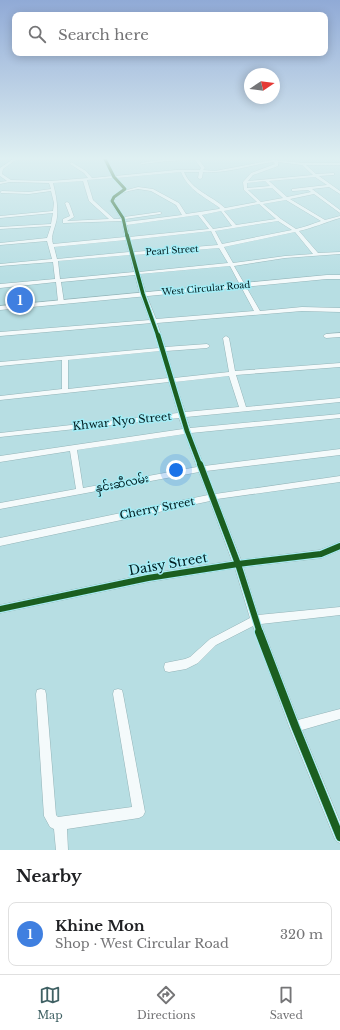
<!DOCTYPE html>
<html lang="en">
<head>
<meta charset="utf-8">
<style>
  :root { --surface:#fff; --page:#f6f6f6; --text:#202124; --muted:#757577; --line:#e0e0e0; --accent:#406164 }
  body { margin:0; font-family:"Libre Baskerville","Noto Sans Myanmar",serif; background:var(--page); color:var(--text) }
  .compass { position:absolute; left:244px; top:68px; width:36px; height:36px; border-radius:50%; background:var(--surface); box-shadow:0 2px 10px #0003; rotate:77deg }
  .you { position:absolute; left:176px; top:470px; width:14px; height:14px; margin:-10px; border:3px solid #fff; border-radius:50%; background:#1a73e8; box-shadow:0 0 0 6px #1a73e833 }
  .badge { display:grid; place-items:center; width:26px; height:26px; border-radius:50%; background:var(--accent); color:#fff; font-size:13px; font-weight:700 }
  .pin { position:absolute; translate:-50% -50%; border:2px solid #fff; box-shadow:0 1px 4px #0006 }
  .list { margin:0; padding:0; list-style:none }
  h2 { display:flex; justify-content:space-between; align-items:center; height:52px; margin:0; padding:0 16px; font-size:17px }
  h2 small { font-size:13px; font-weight:400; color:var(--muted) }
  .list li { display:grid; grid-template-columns:26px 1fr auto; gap:12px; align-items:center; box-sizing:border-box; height:64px; margin:0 8px 8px; padding:0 8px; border:1px solid var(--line); border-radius:8px }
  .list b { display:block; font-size:15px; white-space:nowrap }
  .list p { margin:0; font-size:13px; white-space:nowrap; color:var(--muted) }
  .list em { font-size:13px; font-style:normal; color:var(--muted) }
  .icon { flex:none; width:22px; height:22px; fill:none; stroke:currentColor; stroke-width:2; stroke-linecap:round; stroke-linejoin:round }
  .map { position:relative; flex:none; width:340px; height:850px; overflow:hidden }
  .search { position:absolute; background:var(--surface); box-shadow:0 2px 10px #0003; left:12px; right:12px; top:12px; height:44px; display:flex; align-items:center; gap:10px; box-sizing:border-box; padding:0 14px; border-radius:8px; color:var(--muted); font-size:15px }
  .sheet { height:124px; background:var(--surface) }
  nav { display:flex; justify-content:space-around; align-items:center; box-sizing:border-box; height:56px; border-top:1px solid var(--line); background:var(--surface); font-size:11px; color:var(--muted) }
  nav a { display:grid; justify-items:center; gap:2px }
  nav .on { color:var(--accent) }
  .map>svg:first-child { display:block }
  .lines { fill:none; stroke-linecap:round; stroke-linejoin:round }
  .minor-casing { stroke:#94b4b8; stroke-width:1 }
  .tertiary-casing { stroke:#94b4b8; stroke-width:1 }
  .minor { fill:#f4fafb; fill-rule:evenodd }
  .tertiary { fill:#f4fafb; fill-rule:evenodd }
  .cycleway-far4-casing { stroke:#a4edf6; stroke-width:4.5 }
  .cycleway-far3-casing { stroke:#a4edf6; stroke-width:5.5 }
  .cycleway-far2-casing { stroke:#a4edf6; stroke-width:7 }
  .cycleway-far1-casing { stroke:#a4edf6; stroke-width:8 }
  .cycleway-casing { stroke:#a4edf6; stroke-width:10 }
  .cycleway-far4 { stroke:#1b5e20; stroke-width:3 }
  .cycleway-far3 { stroke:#1b5e20; stroke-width:3.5 }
  .cycleway-far2 { stroke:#1b5e20; stroke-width:4.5 }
  .cycleway-far1 { stroke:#1b5e20; stroke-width:6 }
  .cycleway { stroke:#1b5e20; stroke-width:8 }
  .labels { text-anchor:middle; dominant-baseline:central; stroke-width:3; stroke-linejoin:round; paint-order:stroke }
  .far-street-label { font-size:9px; fill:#001d20; stroke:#a4edf6 }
  .street-label { font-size:11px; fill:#001d20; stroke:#a4edf6 }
  .near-street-label { font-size:13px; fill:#001d20; stroke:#a4edf6 }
</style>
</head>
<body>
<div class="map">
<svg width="340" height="850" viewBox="0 0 340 850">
  <rect width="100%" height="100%" fill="#b7dee3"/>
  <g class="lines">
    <g class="minor-casing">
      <g id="minor">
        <path d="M13,159H17L3,169L2,174L11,180L51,181L88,178L84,173L70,164L71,162L86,171L92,178L112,176L103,159H107L115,176L176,170H200L201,168L195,160L168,161L142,164L140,163L168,159H205L199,160L205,168L203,170L215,171L273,160L303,163H340V165H306L316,174L334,173V175H333L319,176L340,191V194L329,187L312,189L340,210V213L314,194L290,199L325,220L340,216V218C326,222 313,228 299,231L318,253L340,252V254L285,258L234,266L260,311L302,307L340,308V312L302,311L157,323L165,347L207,344L210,346L207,348L166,351L174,378L229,372L223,338L226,336L229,338L235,371L340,363V367L236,375L246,407L340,398V402L186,417L190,428L340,414V418L191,433L204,466L340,449V455L206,471L215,494L340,476V482L217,499L241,560L320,550L340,542V550L321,558L243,567L258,615L340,607V615L261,624L298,720L340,709V719L302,730L340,822V843L336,841L334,837L289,726L253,626L216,645L198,663L186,669L169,672L165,671L164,667L165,663L185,659L190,657L210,639L250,618L235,568L148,582L0,613V605L148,574L232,561L210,501L0,546V538L208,495L199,472L0,509V503L76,489L70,451L0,462V456L183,429L179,418L0,437V433L178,413L169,382L0,400V396L62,389V360L0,366V362L159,348L152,323L0,336V332L150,320L140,294L135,275L61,282L64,302L61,304L58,302L56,282L0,288V284L55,279L53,262L0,266V264L52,259L47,241L0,245V243L47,238L51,226L0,229V227L51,224L53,213L0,218V216L53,211L54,203L51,191L29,194L1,193L0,192L2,191L29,192L51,189L49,183L10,182L0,184V182L7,181L0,176V168ZM273,162L275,164L251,173L243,182L244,190L257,202L225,208C211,195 192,191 184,172H199L198,178L200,179L202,178L203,172C226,174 250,165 273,162ZM278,162L302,165L313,175L248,181L253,175L278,166ZM181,172C188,190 205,197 220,208L219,209L186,214L179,203L153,189L138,187L127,190L117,178ZM315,177L327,185L292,189V191H293L308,190L311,192L287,197L269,181ZM113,178L123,189L113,196L110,201L121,219H114L93,200L87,180ZM83,181L89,201L109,219L67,221L74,217L69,203L67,202L65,203L70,216L63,219V223L122,221L125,237L53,244C50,235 56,227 57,217C58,205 56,195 53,183ZM265,181L270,186L247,188V183ZM272,188L283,198L261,202L248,190ZM138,189L151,191L176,205L182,215L126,222L125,219L160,214L162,213L160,212L124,217L114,201C118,192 129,191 138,189ZM286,200L321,221C312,224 305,227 296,229L281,219L263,204ZM259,204L276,219L236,225L224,211ZM221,211L232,226L213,229L202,215ZM198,215L209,229L129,237L127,225ZM278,221L292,230L222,244L215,231ZM211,231L218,245L134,252L130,240ZM295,232L313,254L285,256L233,263L224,247ZM126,240L129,252L57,259L54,247ZM219,248L228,263L139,272L134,255ZM130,255L134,272L60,279L58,261ZM230,266L254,311L156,319L146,294L140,274ZM160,351L168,378L68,389V360ZM229,376L239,407L185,412L175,382ZM185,434L197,467L83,488L77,450Z"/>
        <path d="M340,333V337L326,338L323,336L326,334Z"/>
        <path d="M41,689L45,690L46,694L56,815L58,817L132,807L113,694L114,690L118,689L122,690L123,694L145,812L143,816L139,818L67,829L68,850H56L54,829L50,827L44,816L36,694L37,690Z"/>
      </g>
    </g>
    <g class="tertiary-casing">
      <path id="tertiary" d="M327,275H340V279H327L0,310V306Z"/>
    </g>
    <use href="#minor" class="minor"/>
    <use href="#tertiary" class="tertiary"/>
    <g class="cycleway-far4-casing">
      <path id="cycleway-far4" d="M105,159L114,177L125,189L114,197L112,201L123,218L127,236"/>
    </g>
    <g class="cycleway-far3-casing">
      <path id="cycleway-far3" d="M127,235L143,294L158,336"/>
    </g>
    <g class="cycleway-far2-casing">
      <path id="cycleway-far2" d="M158,335L187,431L200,465"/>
    </g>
    <g class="cycleway-far1-casing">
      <g id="cycleway-far1">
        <path d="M200,464L238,564L260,633"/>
        <path d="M0,609L148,578L238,564L321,554L340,546"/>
      </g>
    </g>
    <g class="cycleway-casing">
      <path id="cycleway" d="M259,632L295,726L340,837"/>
    </g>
    <use href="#cycleway-far4" class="cycleway-far4"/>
    <use href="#cycleway-far3" class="cycleway-far3"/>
    <use href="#cycleway-far2" class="cycleway-far2"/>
    <use href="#cycleway-far1" class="cycleway-far1"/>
    <use href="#cycleway" class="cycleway"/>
  </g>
  <linearGradient id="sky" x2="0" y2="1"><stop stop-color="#90aad6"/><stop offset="0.57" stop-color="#dff0f2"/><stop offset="1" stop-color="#dff0f2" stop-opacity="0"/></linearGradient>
  <rect width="340" height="278" fill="url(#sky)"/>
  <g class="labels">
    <g class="far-street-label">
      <text transform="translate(172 250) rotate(-4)">Pearl Street</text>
      <text transform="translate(206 288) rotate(-5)">West Circular Road</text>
    </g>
    <g class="street-label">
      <text transform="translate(122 421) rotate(-6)">Khwar Nyo Street</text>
      <text transform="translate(122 483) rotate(-11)">နှင်းဆီလမ်း</text>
      <text transform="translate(157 508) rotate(-11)">Cherry Street</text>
    </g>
    <g class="near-street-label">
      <text transform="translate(168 564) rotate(-10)">Daisy Street</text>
    </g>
  </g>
</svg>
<svg class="compass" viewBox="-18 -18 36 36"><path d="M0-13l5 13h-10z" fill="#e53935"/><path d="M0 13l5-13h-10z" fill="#757577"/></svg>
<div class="you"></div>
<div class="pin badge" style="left:20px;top:300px;background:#3f7fe0">1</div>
<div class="search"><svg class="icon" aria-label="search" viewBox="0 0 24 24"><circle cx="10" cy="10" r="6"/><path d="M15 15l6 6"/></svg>Search here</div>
</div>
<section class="sheet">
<h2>Nearby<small></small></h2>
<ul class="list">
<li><span class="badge" style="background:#3f7fe0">1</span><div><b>Khine Mon</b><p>Shop · West Circular Road</p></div><em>320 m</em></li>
</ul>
</section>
<nav>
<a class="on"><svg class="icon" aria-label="map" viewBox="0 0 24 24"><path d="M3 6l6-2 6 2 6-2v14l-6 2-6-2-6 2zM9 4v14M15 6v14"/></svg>Map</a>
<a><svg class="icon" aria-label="directions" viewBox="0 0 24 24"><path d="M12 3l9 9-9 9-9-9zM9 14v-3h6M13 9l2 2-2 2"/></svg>Directions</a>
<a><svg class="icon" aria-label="saved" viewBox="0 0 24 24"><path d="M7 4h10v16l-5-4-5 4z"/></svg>Saved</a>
</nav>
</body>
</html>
